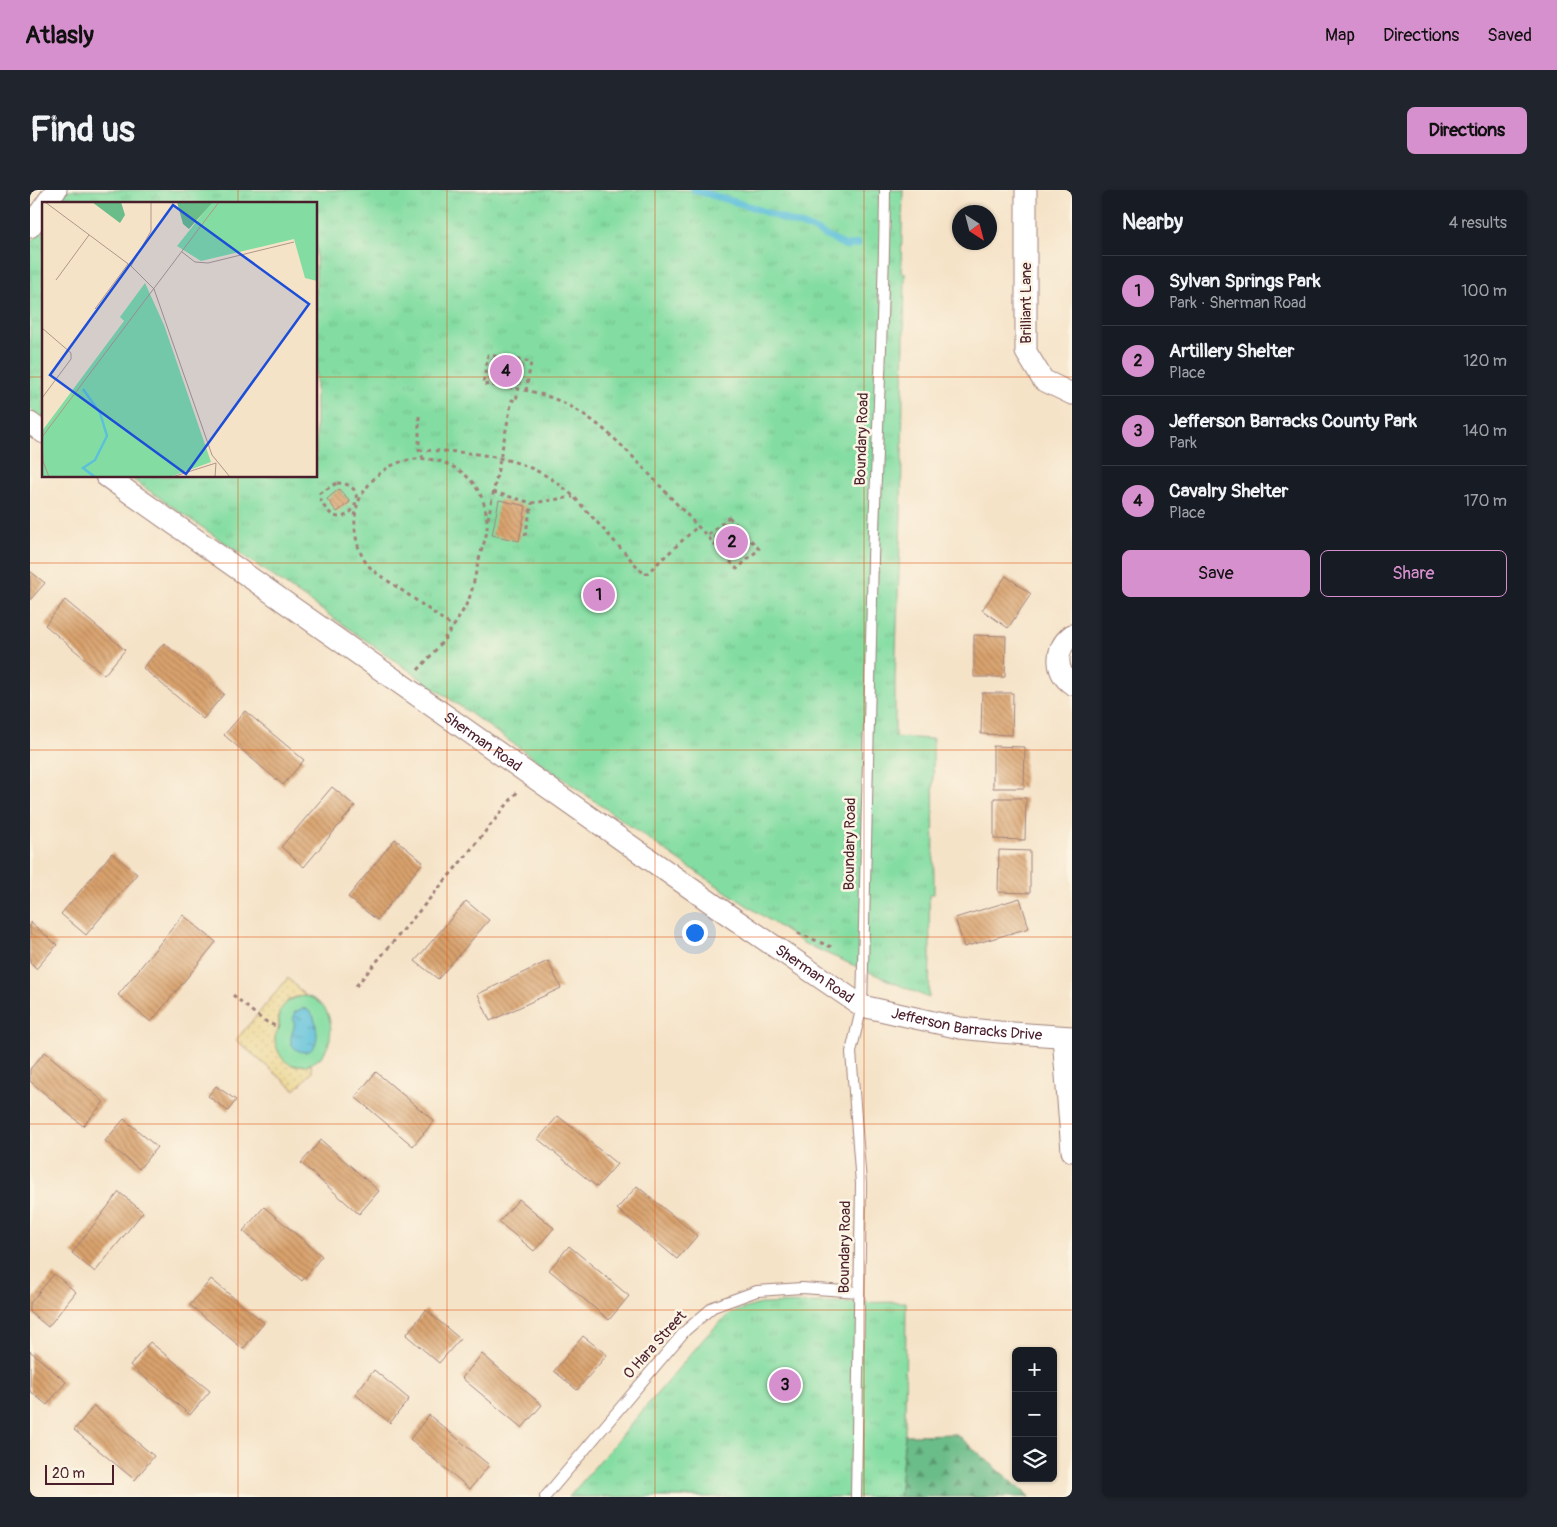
<!DOCTYPE html>
<html lang="en">
<head>
<meta charset="utf-8">
<style>
  :root { --surface:#171b24; --page:#20242c; --text:#f1f3f6; --muted:#9ea1a6; --line:#363941; --accent:#d690ce }
  body { margin:0; font-family:Pangolin,sans-serif; background:var(--page); color:var(--text) }
  .controls { position:absolute; right:15px; bottom:15px; display:grid; overflow:hidden; border-radius:8px; box-shadow:0 1px 4px #0004 }
  .controls button { width:45px; height:45px; display:grid; place-items:center; padding:0; border:0; border-bottom:1px solid var(--line); background:var(--surface); color:var(--text); font:25px sans-serif }
  .compass { position:absolute; left:922px; top:15px; width:45px; height:45px; border-radius:50%; background:var(--surface); box-shadow:0 1px 4px #0004; rotate:144deg }
  .scale { position:absolute; left:15px; bottom:12px; width:69px; box-sizing:border-box; padding-left:5px; border:2px solid #4a1f2b; border-top:0; font-size:14px; line-height:18px; white-space:nowrap; color:#4a1f2b; -webkit-text-stroke:4px #fcf5e5; paint-order:stroke }
  .you { position:absolute; left:664px; top:742px; width:18px; height:18px; margin:-12px; border:4px solid #fff; border-radius:50%; background:#1a73e8; box-shadow:0 0 0 8px #1a73e833 }
  .badge { display:grid; place-items:center; width:32px; height:32px; border-radius:50%; background:var(--accent); color:#111; font-size:16px; font-weight:700 }
  .pin { position:absolute; translate:-50% -50%; border:2px solid #fff; box-shadow:0 1px 5px #0006 }
  .list { margin:0; padding:0; list-style:none }
  h2 { display:flex; justify-content:space-between; align-items:center; height:65px; margin:0; padding:0 20px; font-size:21px }
  h2 small { font-size:16px; font-weight:400; color:var(--muted) }
  .list li { display:grid; grid-template-columns:32px 1fr auto; gap:15px; align-items:center; box-sizing:border-box; height:70px; padding:0 20px; border-top:1px solid var(--line) }
  .list b { display:block; font-size:19px; white-space:nowrap }
  .list p { margin:0; font-size:16px; white-space:nowrap; color:var(--muted) }
  .list em { font-size:16px; font-style:normal; color:var(--muted) }
  .actions { display:flex; gap:10px; padding:15px 20px }
  .actions a { flex:1; padding:11px 0; border:1px solid var(--accent); border-radius:8px; text-align:center; font-size:18px; color:var(--accent) }
  .actions .main { background:var(--accent); color:#111 }
  .icon { flex:none; width:28px; height:28px; fill:none; stroke:currentColor; stroke-width:2; stroke-linecap:round; stroke-linejoin:round }
  .map { position:relative; flex:none; width:1042px; height:1307px; overflow:hidden; border-radius:8px }
  header { display:flex; align-items:center; gap:30px; box-sizing:border-box; height:70px; padding:0 25px; background:var(--accent); color:#111 }
  header strong { font-size:24px }
  nav { display:flex; gap:28px; margin-inline-start:auto; font-size:18px }
  .intro { display:flex; align-items:center; justify-content:space-between; box-sizing:border-box; height:120px; padding:0 30px }
  h1 { margin:0; font-size:35px }
  .button { padding:12px 22px; border-radius:8px; background:var(--accent); color:#111; font-size:18px; font-weight:700 }
  main { display:flex; gap:30px; padding:0 30px }
  aside { flex:1; background:var(--surface); border-radius:8px; box-shadow:0 1px 4px #0004 }
  .map>svg:first-child { display:block }
  .grass { fill:url(#grass-tufts); stroke:#667e66 }
  .forest { fill:url(#forest-firs); stroke:#5a6e5a }
  .sand { fill:url(#sand-dots); stroke:#9c7c64 }
  .garden { fill:#83dda2; stroke:#667e66 }
  .water { fill:url(#water-ripples); stroke:#537082 }
  .lines { fill:none; stroke-linecap:round; stroke-linejoin:round }
  .stream { stroke:#5cc0da; stroke-width:7 }
  .building { fill:url(#building-back-hatch) }
  .lane-casing { stroke:#a0817a; stroke-width:12 }
  .street-casing { stroke:#a0817a; stroke-width:23 }
  .path { stroke:#a0817a; stroke-width:3; stroke-dasharray:4 4; stroke-linecap:butt }
  .lane { stroke:#fff; stroke-width:10 }
  .street { stroke:#fff; stroke-width:21 }
  .grid { fill:none; stroke:#e0560e; stroke-width:1; stroke-opacity:0.55 }
  .labels { text-anchor:middle; dominant-baseline:central; stroke-width:5; stroke-linejoin:round; paint-order:stroke }
  .street-label { font-size:15px; fill:#4a1f2b; stroke:#fcf5e5 }
  .inset-river { fill:none; stroke:#5cc0da; stroke-width:2.5 }
  .inset-road { fill:none; stroke:#b19589; stroke-width:1 }
  .view { fill:#1d4ed8; fill-opacity:0.15; stroke:#1d4ed8; stroke-width:2.5 }
  .inset-edge { fill:none; stroke:#4a1f2b; stroke-width:2.5 }
</style>
</head>
<body>
<header>
<strong>Atlasly</strong>
<nav><a>Map</a><a>Directions</a><a>Saved</a></nav>
</header>
<div class="intro"><h1>Find us</h1><a class="button">Directions</a></div>
<main>
<div class="map">
<svg width="1042" height="1307" viewBox="0 0 1042 1307">
  <defs>
    <pattern id="grass-tufts" width="24" height="20" patternUnits="userSpaceOnUse" patternTransform="scale(1.25)"><rect width="24" height="20" fill="#83dda2"/><path d="M3 7l-1-3M5 7V3M7 7l1-3M15 17l-1-3M17 17v-4M19 17l1-3" fill="none" stroke="#73bd8c"/></pattern>
    <pattern id="forest-firs" width="22" height="20" patternUnits="userSpaceOnUse" patternTransform="scale(1.25)"><rect width="22" height="20" fill="#6abc88"/><path d="M5 1l3.5 6h-7zM16 11l3.5 6h-7z" fill="#59986f"/></pattern>
    <pattern id="sand-dots" width="8" height="8" patternUnits="userSpaceOnUse" patternTransform="scale(1.25)"><rect width="8" height="8" fill="#eeda9e"/><path d="M2 2h.1M6 6h.1" fill="none" stroke="#cebb88" stroke-width="1.8" stroke-linecap="round"/></pattern>
    <pattern id="water-ripples" width="26" height="14" patternUnits="userSpaceOnUse" patternTransform="scale(1.25)"><rect width="26" height="14" fill="#5cc0da"/><path d="M2 4q2-2 4 0t4 0M15 11q2-2 4 0t4 0" fill="none" stroke="#4e9bb1"/></pattern>
    <pattern id="building-back-hatch" width="6" height="6" patternUnits="userSpaceOnUse" patternTransform="scale(1.25)"><rect width="6" height="6" fill="#d9a26d"/><path d="M-1 5l2 2M0 0l6 6M5-1l2 2" fill="none" stroke="#b2835a"/></pattern>
  </defs>
  <rect width="100%" height="100%" fill="#fcf5e5"/>
  <filter id="ink" filterUnits="userSpaceOnUse"><feTurbulence type="fractalNoise" baseFrequency=".02" numOctaves="2"/><feDisplacementMap in="SourceGraphic" scale="10" xChannelSelector="R" yChannelSelector="G"/><feConvolveMatrix kernelMatrix="1 2 1 2 8 2 1 2 1" color-interpolation-filters="sRGB"/></filter>
  <filter id="wash" filterUnits="userSpaceOnUse"><feTurbulence type="fractalNoise" baseFrequency=".0096" numOctaves="4" result="noise"/><feDisplacementMap in="SourceGraphic" scale="20" xChannelSelector="R" yChannelSelector="G"/><feGaussianBlur stdDeviation="1.12" result="paint"/><feColorMatrix in="noise" values="0 0 0 0 0 0 0 0 0 0 0 0 0 0 0 0 0 1.4 0 .05"/><feComposite in="paint" operator="in"/></filter>
  <g filter="url(#wash)">
    <rect width="100%" height="100%" fill="#f5e3c8"/>
    <g class="grass">
      <path d="M34,0H873L871,83H875L871,326L865,490V547L903,549L904,704L899,705L900,762L899,808L775,754L650,671L383,483L98,286H286V14H26Z"/>
      <path d="M14,34V229L0,219V54Z"/>
      <path d="M876,1112L875,1245L869,1307H539L677,1145L700,1123L730,1114Z"/>
    </g>
    <path class="forest" d="M926,1244L1000,1307H869L875,1245Z"/>
    <path class="sand" d="M258,788L276,806L266,807L258,810L248,827L249,837L245,849L248,861L252,868L264,876L281,874L282,882L265,900L206,850Z"/>
    <path class="garden" d="M276,806C284,808 290,813 295,819C306,836 301,865 282,873C279,875 274,875 271,875C264,876 259,875 253,869C249,864 245,855 245,848C245,844 248,841 249,837C250,833 248,827 249,822C256,811 263,807 276,806Z"/>
    <path class="water" d="M273,818C282,821 285,827 286,836C287,842 288,849 285,855C280,866 264,863 261,852C260,846 263,842 264,837C265,831 262,827 265,822Z"/>
    <g class="lines">
      <path class="stream" d="M664,0L719,16L767,34L781,38L816,56L828,54"/>
    </g>
    <g id="blocks">
      <g class="building">
        <path d="M462,169L493,174L490,195L459,189Z"/>
        <path d="M309,299L320,312L307,322L297,309Z"/>
        <path d="M469,310L496,316L489,351L462,345Z"/>
        <path d="M698,334L719,356L706,369L684,347Z"/>
        <path d="M0,381L15,393L0,410Z"/>
        <path d="M976,386L1001,404L978,438L952,420Z"/>
        <path d="M35,410L95,460L74,485L15,435Z"/>
        <path d="M944,445L976,446L975,487H944Z"/>
        <path d="M134,453L194,504L173,529L113,478Z"/>
        <path d="M952,503H983L982,545L951,544Z"/>
        <path d="M215,521L274,570L253,595L194,545Z"/>
        <path d="M963,556L995,557L994,598H963Z"/>
        <path d="M302,597L325,616L274,677L251,657Z"/>
        <path d="M964,608H996L995,650L964,649Z"/>
        <path d="M365,649L393,672L347,730L318,707Z"/>
        <path d="M969,660L1000,661V703L968,702Z"/>
        <path d="M82,663L107,684L56,745L31,724Z"/>
        <path d="M990,708L999,738L934,757L925,728Z"/>
        <path d="M436,711L459,730L408,789L385,771Z"/>
        <path d="M153,725L186,752L121,832L88,805Z"/>
        <path d="M0,732L27,755L6,779L0,773Z"/>
        <path d="M518,771L531,798L460,831L448,804Z"/>
        <path d="M15,862L74,912L53,936L0,891V879Z"/>
        <path d="M346,882L404,931L383,956L325,907Z"/>
        <path d="M186,896L206,910L198,921L178,906Z"/>
        <path d="M528,926L587,974L567,997L508,949Z"/>
        <path d="M94,929L127,957L109,979L75,951Z"/>
        <path d="M291,950L349,1001L329,1024L271,973Z"/>
        <path d="M607,996L667,1046L647,1069L587,1019Z"/>
        <path d="M89,1002L113,1022L65,1082L42,1063Z"/>
        <path d="M489,1009L524,1038L504,1061L469,1032Z"/>
        <path d="M234,1017L292,1066L272,1091L213,1041Z"/>
        <path d="M539,1056L599,1106L579,1130L519,1080Z"/>
        <path d="M24,1084L46,1102L18,1137L0,1122V1113Z"/>
        <path d="M181,1089L234,1133L213,1159L160,1115Z"/>
        <path d="M396,1120L430,1149L409,1173L376,1145Z"/>
        <path d="M553,1146L577,1165L547,1200L524,1181Z"/>
        <path d="M120,1152L180,1201L160,1225L100,1175Z"/>
        <path d="M0,1161L36,1192L17,1215L0,1201Z"/>
        <path d="M452,1164L512,1215L492,1238L432,1188Z"/>
        <path d="M344,1180L379,1209L360,1233L325,1204Z"/>
        <path d="M64,1216L124,1266L105,1290L44,1240Z"/>
        <path d="M399,1225L459,1275L440,1299L380,1249Z"/>
      </g>
    </g>
  </g>
  <g filter="url(#ink)">
    <use href="#blocks" fill-opacity="0" stroke="#a0817a" stroke-width="1"/>
    <g class="lines">
      <g class="lane-casing">
        <g id="lane">
          <path d="M515,1307L655,1141L683,1117L727,1101L772,1098L829,1102"/>
          <path d="M826,1307L831,994L821,862L832,816C835,667 838,518 843,369C847,246 854,123 855,0"/>
        </g>
      </g>
      <g class="street-casing">
        <g id="street">
          <path d="M996,0V162L1013,190L1042,204"/>
          <path d="M16,14L26,0"/>
          <path d="M0,37L14,17"/>
          <path d="M0,233L14,243"/>
          <path id="s1" d="M76,286L700,726L832,816L930,838L969,842L1042,847"/>
          <path d="M1042,445C1025,458 1024,482 1042,494"/>
          <path d="M1033,847L1042,961"/>
        </g>
      </g>
      <g class="path">
        <path d="M496,201L501,172L458,165L453,194C472,197 492,198 510,204C557,217 590,253 622,287C640,307 659,327 677,346"/>
        <path d="M389,226V260L393,268"/>
        <path d="M389,260C445,262 501,265 544,307L615,385L668,336"/>
        <path d="M307,293C345,293 319,344 298,321C293,316 289,309 290,303Z"/>
        <path d="M463,302L502,313L543,307"/>
        <path d="M699,327L729,359L707,379L677,346Z"/>
        <path d="M458,329L482,210L486,211L488,200"/>
        <path d="M495,346L502,313"/>
        <path d="M388,480C407,459 424,439 437,413C444,399 445,381 450,366C453,354 458,345 457,333C456,272 381,247 342,291C332,302 326,313 325,328C324,342 327,359 335,371C343,383 356,389 367,397C386,410 404,423 423,437"/>
        <path d="M768,743L804,758"/>
        <path d="M326,796L434,668L488,601"/>
        <path d="M203,805C217,816 232,833 249,837"/>
      </g>
      <use href="#lane" class="lane"/>
      <use href="#street" class="street"/>
    </g>
  </g>
  <path class="grid" d="M208,0V14M417,0V1307M625,0V1307M834,0V1307M0,187H14M286,187H1042M208,286V1307M0,373H1042M0,560H1042M0,747H1042M0,934H1042M0,1120H1042"/>
  <g class="labels">
    <g class="street-label">
      <text transform="translate(996 113) rotate(-90)">Brilliant Lane</text>
      <text transform="translate(832 249) rotate(-88)">Boundary Road</text>
      <text stroke="none"><textPath href="#s1" startOffset="461">Sherman Road</textPath></text>
      <text transform="translate(820 654) rotate(-89)">Boundary Road</text>
      <text stroke="none"><textPath href="#s1" startOffset="866">Sherman Road</textPath></text>
      <text stroke="none"><textPath href="#s1" startOffset="1030">Jefferson Barracks Drive</textPath></text>
      <text transform="translate(815 1057) rotate(-89)">Boundary Road</text>
      <text transform="translate(625 1155) rotate(-48)">O Hara Street</text>
    </g>
  </g>
  <g transform="translate(12 12)">
    <rect width="275" height="275" fill="#f5e3c8"/>
    <path d="M170,0H275V79L263,76L252,37L159,59L135,44ZM103,81L122,123L169,260L128,275H0V229L82,119L78,115Z" fill="#83dda2"/>
    <path d="M50,0H79L83,13L78,21ZM135,0H170V1L147,27L141,22Z" fill="#6abc88"/>
    <path class="inset-river" d="M41,187L58,211L65,234L53,258L41,266L53,275"/>
    <path class="inset-road" d="M3,0L89,64L112,87L170,253L188,275M140,50L153,60L166,61L252,40M89,64L109,29V0M14,78L47,33M53,107L86,62M0,126L29,151V157L0,196M0,235L177,0M0,236L1,259L7,275M130,275L174,261L173,275"/>
    <path class="view" d="M131,3L267,102L144,272L8,173Z"/>
    <rect width="275" height="275" class="inset-edge"/>
  </g>
</svg>
<div class="controls">
<button>+</button>
<button>−</button>
<button><svg class="icon" aria-label="layers" viewBox="0 0 24 24"><path d="M12 4l9 5-9 5-9-5zM3 14l9 5 9-5"/></svg></button>
</div>
<svg class="compass" viewBox="-18 -18 36 36"><path d="M0-13l5 13h-10z" fill="#e53935"/><path d="M0 13l5-13h-10z" fill="#9ea1a6"/></svg>
<div class="scale">20 m</div>
<div class="you"></div>
<div class="pin badge" style="left:569px;top:405px">1</div>
<div class="pin badge" style="left:702px;top:352px">2</div>
<div class="pin badge" style="left:755px;top:1195px">3</div>
<div class="pin badge" style="left:476px;top:181px">4</div>
</div>
<aside>
<h2>Nearby<small>4 results</small></h2>
<ul class="list">
<li><span class="badge">1</span><div><b>Sylvan Springs Park</b><p>Park · Sherman Road</p></div><em>100 m</em></li>
<li><span class="badge">2</span><div><b>Artillery Shelter</b><p>Place</p></div><em>120 m</em></li>
<li><span class="badge">3</span><div><b>Jefferson Barracks County Park</b><p>Park</p></div><em>140 m</em></li>
<li><span class="badge">4</span><div><b>Cavalry Shelter</b><p>Place</p></div><em>170 m</em></li>
</ul>
<div class="actions"><a class="main">Save</a><a>Share</a></div>
</aside>
</main>
</body>
</html>
